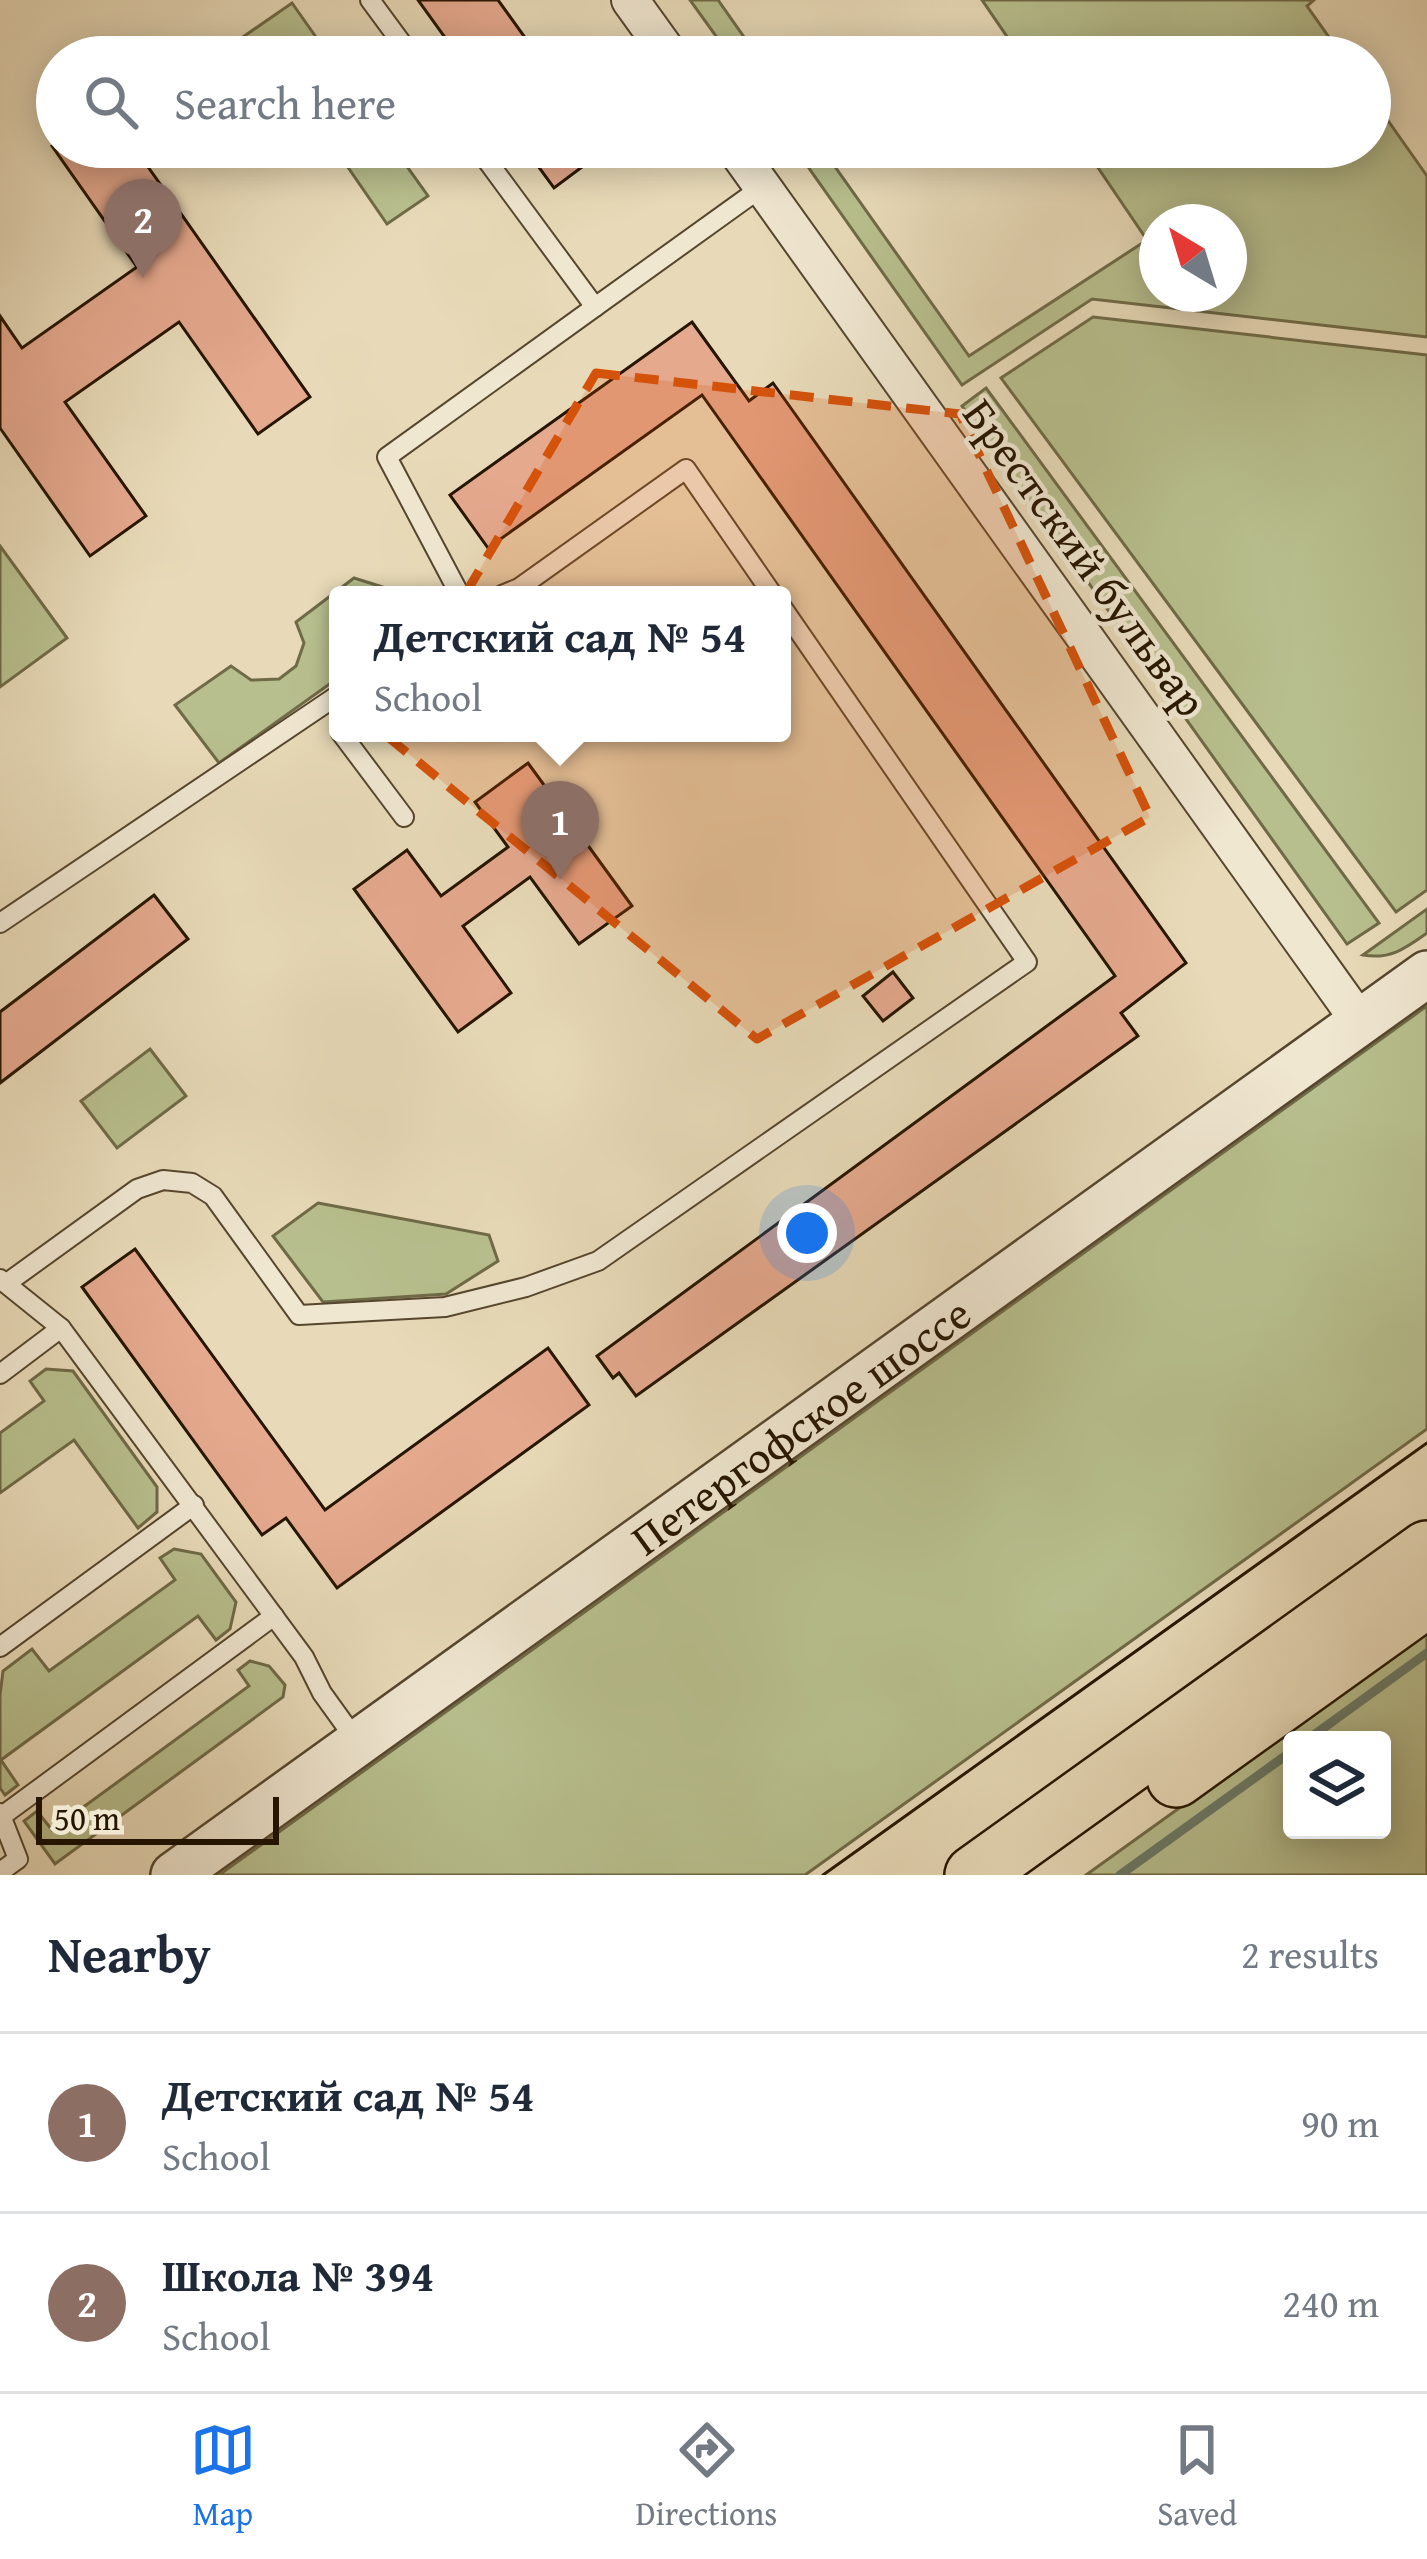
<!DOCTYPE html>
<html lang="en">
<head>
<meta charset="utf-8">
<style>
  :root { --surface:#fff; --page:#f6f6f7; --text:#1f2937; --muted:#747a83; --line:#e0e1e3; --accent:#1a73e8 }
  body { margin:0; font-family:"Gentium Book Plus",serif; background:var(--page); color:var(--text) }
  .controls { position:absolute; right:36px; bottom:36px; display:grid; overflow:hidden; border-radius:12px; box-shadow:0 6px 30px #0003 }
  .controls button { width:108px; height:108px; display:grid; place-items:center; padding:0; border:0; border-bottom:3px solid var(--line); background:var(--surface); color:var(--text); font:60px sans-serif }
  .compass { position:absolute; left:1139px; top:204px; width:108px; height:108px; border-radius:50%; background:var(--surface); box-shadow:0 6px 30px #0003; rotate:322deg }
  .scale { position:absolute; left:36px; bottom:30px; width:243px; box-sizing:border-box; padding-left:12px; border:6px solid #261500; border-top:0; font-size:33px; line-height:42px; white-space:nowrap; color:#261500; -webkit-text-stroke:9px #f0e7d1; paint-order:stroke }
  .you { position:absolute; left:807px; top:1233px; width:42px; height:42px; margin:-30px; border:9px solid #fff; border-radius:50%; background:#1a73e8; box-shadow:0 0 0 18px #1a73e833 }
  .badge { display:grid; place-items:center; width:78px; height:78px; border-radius:50%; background:var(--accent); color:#fff; font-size:39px; font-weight:700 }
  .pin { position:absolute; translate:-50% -99px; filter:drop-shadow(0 3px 6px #0008) }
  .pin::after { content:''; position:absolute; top:63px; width:42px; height:36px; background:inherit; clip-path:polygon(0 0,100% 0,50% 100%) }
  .popup { position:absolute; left:329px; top:586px; width:462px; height:156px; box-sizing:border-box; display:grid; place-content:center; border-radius:12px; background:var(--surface); filter:drop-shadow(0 3px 9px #0005); font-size:39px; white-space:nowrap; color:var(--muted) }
  .popup b { font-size:45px; color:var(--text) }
  .popup::after { content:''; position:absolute; left:50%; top:100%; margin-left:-24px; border:24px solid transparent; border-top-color:var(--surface) }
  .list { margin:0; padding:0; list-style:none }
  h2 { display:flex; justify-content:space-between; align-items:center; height:156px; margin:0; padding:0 48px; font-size:51px }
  h2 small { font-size:39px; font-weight:400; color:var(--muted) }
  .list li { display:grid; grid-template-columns:78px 1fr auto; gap:36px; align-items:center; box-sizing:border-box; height:180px; padding:0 48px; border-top:3px solid var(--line) }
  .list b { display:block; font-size:45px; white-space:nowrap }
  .list p { margin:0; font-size:39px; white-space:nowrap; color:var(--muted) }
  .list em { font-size:39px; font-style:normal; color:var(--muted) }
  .icon { flex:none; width:66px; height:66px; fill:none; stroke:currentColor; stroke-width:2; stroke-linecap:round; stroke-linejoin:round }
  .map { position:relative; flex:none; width:1427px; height:1875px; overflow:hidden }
  .search { position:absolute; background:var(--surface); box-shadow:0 6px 30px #0003; left:36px; right:36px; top:36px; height:132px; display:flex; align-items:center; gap:30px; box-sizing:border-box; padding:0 42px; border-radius:66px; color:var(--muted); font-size:45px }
  .sheet { height:516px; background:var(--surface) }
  nav { display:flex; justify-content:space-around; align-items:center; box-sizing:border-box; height:168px; border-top:3px solid var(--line); background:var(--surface); font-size:33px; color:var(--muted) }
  nav a { display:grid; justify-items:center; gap:6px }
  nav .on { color:var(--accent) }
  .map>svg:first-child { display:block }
  .green { fill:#b8bf8e; stroke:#6f6a47; stroke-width:3; fill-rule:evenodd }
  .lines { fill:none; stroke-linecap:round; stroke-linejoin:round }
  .stream { stroke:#6a7967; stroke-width:9 }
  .building { fill:#e5a98e; stroke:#261500; stroke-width:3 }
  .service-casing { stroke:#56462e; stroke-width:22 }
  .minor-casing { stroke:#56462e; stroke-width:40 }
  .tertiary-casing { stroke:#56462e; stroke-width:50 }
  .primary-casing { stroke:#261500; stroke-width:62 }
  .service { stroke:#f0e7d1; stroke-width:18 }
  .minor { stroke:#f0e7d1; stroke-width:36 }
  .tertiary { stroke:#f0e7d1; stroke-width:45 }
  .primary { stroke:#e8dab8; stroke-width:57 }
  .tram { stroke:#261500; stroke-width:3 }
  .marked { fill:#d5520b; fill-opacity:0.2; stroke:#d5520b; stroke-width:9; stroke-dasharray:24 15; stroke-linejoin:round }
  .labels { text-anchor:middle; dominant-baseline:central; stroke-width:9; stroke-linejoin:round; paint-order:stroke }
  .street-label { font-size:45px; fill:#261500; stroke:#f0e7d1 }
</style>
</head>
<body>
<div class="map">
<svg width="1427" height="1875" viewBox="0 0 1427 1875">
  <rect width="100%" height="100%" fill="#e8dab8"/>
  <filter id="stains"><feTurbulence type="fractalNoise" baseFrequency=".00167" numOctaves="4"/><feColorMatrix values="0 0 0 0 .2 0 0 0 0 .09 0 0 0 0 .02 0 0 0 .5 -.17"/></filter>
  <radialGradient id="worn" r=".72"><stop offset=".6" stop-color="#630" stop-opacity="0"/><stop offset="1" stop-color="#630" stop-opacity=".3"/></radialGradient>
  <g class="green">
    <path d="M690,0H718L758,57H731Z"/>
    <path d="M982,0H1314L1307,6L1343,57H1021Z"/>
    <path d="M292,3L330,57H214Z"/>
    <path d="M1370,95L1427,176V337L1092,299L962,385L794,147H821L969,356L1147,240L1084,147H1370ZM1157,222H1229V294H1157Z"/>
    <path d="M334,147H393L428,196L387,224Z"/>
    <path d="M1093,317L1427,355V890L1396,912L1001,378Z"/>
    <path d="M986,388L1379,923L1347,944L962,406Z"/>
    <path d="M0,546L67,638L0,687Z"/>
    <path d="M354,578L408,595H338V678L219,763L175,705L231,666L251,680L279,679L296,666L304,643L296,622Z"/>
    <path d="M1427,909V933C1406,948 1390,960 1363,955Z"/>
    <path d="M1427,1006V1429L805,1875H219Z"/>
    <path d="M150,1049L186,1096L117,1148L81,1101Z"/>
    <path d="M318,1203L489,1235L498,1261L446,1294L323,1302L273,1236Z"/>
    <path d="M46,1369L73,1371L157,1487V1512L138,1528L74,1440L0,1493V1433L44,1401L30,1381Z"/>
    <path d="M174,1549L201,1554L236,1602L230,1629L216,1640L198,1616L1,1760L18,1785L5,1795L0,1788V1695L3,1671L32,1649L49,1671L175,1580L160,1558Z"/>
    <path d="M1427,1630V1875H1086ZM1292,1740H1382V1830H1292Z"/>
    <path d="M250,1661L269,1666L285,1685L283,1697L55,1864L24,1821L37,1811L52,1830L249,1686L238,1670Z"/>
  </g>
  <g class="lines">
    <g class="stream">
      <path d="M1307,1740L1427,1653"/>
      <path d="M1120,1875L1292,1751"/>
    </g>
  </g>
  <g class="building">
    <path d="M418,0H498L539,57H459Z"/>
    <path d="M57,143V147H134L310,397L258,434L179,322L65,402L146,516L90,556L0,428V316L22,348L137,267L52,146Z"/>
    <path d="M524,147H604L606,149L554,188Z"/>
    <path d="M692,322L749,401L773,383L1186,963L1121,1013L1138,1036L636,1396L619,1373L613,1378L597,1356L1115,976L702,395L488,548L450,495Z"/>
    <path d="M528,763L632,906L579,944L530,877L463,926L511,993L458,1032L354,889L407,850L441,896L508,847L475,802Z"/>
    <path d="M154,895L188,939L0,1083V1012Z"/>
    <path d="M893,972L913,998L883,1021L863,996Z"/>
    <path d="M135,1249L325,1510L548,1348L589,1405L337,1588L286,1518L262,1535L82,1287Z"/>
  </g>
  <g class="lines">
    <g class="service-casing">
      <g id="service">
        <path d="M370,0L412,57"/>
        <path d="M477,147L595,307L762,187"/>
        <path d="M460,595L387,457L595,307"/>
        <path d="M502,595L519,588L686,469L773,595"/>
        <path d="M341,733L404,817"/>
        <path d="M0,923L338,695"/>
        <path d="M0,1279L61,1328L304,1657L322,1693L358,1743"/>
        <path d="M7,1283L137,1189L163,1180L192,1183L213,1196L299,1315L445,1307L526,1287L598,1261L1027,962L782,607"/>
        <path d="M0,1374L61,1328"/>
        <path d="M0,1647L194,1505"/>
        <path d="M0,1813L18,1859L0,1872"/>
        <path d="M2,1816L274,1616"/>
      </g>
    </g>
    <g class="minor-casing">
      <g id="minor">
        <path d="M630,0L671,57"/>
        <path d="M734,147L1360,1022"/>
      </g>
    </g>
    <g class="tertiary-casing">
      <g id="tertiary">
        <path id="s1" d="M174,1875L1427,974"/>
      </g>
    </g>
    <g class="primary-casing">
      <g id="primary">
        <path d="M1176,1778L1413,1608"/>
        <path d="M974,1875L1427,1550"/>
      </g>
    </g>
    <use href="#service" class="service"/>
    <use href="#minor" class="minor"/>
    <use href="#tertiary" class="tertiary"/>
    <use href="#primary" class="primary"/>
    <path class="tram" d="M823,1875L1427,1443"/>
  </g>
  <path class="marked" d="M596,373L960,414L1150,817L757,1039L383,733Z"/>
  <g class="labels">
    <g class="street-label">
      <text transform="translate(1086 557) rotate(54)">Брестский бульвар</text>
      <text stroke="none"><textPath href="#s1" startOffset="771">Петергофское шоссе</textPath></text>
    </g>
  </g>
  <rect width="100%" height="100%" filter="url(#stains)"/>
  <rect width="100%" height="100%" fill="url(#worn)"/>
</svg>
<div class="controls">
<button><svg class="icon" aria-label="layers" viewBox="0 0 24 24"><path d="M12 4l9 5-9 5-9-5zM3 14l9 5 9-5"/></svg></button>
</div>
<svg class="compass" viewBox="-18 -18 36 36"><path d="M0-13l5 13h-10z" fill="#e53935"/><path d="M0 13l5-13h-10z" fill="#747a83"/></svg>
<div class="scale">50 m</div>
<div class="you"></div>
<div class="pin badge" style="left:560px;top:880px;background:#8d6e63">1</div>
<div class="popup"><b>Детский сад № 54</b>School</div>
<div class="pin badge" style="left:143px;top:278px;background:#8d6e63">2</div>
<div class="search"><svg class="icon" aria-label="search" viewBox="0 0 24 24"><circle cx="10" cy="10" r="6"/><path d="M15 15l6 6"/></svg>Search here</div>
</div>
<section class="sheet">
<h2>Nearby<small>2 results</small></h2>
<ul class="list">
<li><span class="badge" style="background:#8d6e63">1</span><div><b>Детский сад № 54</b><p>School</p></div><em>90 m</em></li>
<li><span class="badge" style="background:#8d6e63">2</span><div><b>Школа № 394</b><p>School</p></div><em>240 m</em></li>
</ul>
</section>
<nav>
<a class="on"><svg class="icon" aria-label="map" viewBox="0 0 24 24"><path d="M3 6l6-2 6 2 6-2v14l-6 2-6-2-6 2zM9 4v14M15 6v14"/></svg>Map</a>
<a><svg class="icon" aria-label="directions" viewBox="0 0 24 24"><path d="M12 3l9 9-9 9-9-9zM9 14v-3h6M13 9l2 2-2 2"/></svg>Directions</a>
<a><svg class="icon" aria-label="saved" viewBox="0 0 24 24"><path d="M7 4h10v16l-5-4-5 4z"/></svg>Saved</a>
</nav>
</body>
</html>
